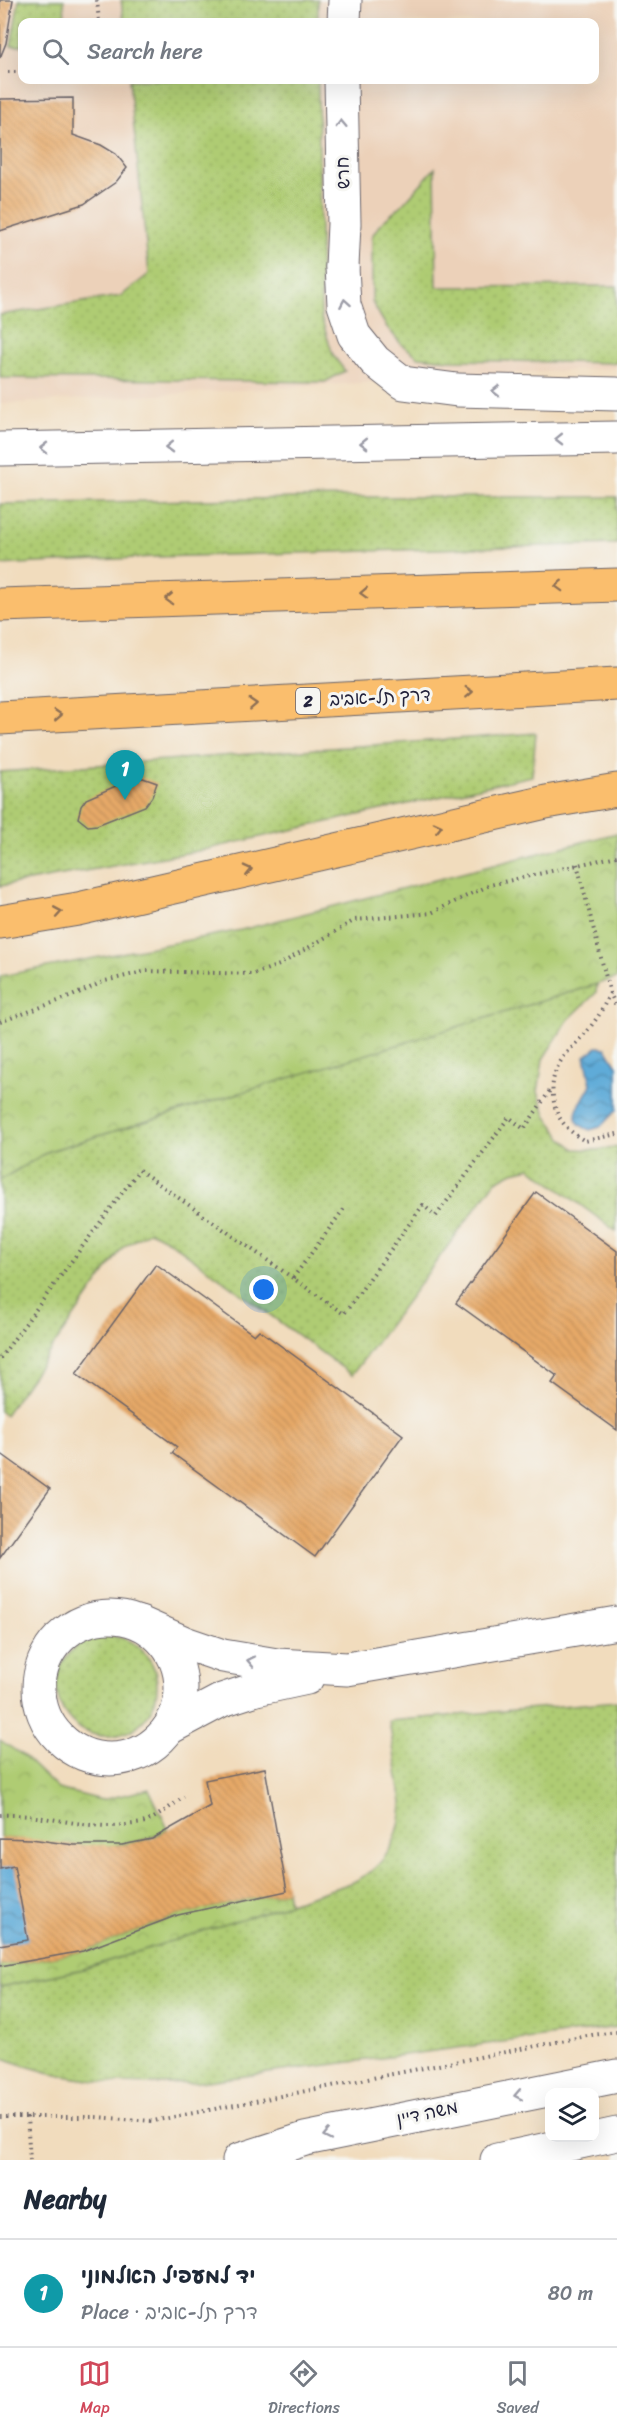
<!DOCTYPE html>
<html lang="en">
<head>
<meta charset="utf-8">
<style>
  :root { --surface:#fff; --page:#f2f2f3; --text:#1f2937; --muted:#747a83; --line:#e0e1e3; --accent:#d1495b }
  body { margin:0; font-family:Sriracha,"Playpen Sans Hebrew",sans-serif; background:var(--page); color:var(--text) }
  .controls { position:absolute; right:18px; bottom:18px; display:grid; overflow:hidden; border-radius:12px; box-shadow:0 6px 24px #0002 }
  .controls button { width:54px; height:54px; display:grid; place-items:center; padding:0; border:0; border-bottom:2px solid var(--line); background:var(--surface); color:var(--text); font:30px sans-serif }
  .you { position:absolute; left:264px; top:1290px; width:21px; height:21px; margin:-15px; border:4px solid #fff; border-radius:50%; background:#1a73e8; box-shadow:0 0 0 9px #1a73e833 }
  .badge { display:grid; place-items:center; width:39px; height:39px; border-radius:50%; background:var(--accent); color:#fff; font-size:20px; font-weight:700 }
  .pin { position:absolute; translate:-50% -50px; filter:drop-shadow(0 2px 3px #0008) }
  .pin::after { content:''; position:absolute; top:32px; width:21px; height:18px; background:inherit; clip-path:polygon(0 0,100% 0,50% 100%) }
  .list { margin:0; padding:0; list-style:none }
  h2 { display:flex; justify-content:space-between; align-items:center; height:78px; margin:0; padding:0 24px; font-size:26px }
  h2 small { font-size:20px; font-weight:400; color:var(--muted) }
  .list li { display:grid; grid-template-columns:39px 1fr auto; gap:18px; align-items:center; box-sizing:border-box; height:108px; padding:0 24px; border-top:2px solid var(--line) }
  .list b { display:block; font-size:22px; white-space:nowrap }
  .list p { margin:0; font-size:20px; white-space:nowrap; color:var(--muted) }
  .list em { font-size:20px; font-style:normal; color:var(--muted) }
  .icon { flex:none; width:33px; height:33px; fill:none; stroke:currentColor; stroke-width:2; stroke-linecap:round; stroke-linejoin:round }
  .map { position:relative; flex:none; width:617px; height:2160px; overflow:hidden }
  .search { position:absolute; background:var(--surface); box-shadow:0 6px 24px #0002; left:18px; right:18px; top:18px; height:66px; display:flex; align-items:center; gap:15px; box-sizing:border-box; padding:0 21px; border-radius:12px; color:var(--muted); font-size:22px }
  .sheet { height:186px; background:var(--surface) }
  nav { display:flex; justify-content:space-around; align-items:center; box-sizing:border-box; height:84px; border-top:2px solid var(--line); background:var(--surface); font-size:16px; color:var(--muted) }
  nav a { display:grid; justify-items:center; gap:3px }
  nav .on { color:var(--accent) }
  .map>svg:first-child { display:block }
  .built { fill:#ecd1b9; fill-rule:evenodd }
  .grass { fill:url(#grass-dots); stroke:#687757; stroke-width:1.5 }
  .park { fill:url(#park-crowns); stroke:#687757; stroke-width:1.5 }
  .water { fill:url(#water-waves); stroke:#40668a; stroke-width:1.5 }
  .building { fill:url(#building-back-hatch) }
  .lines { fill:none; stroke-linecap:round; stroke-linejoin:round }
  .minor-casing { stroke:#6a6368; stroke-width:35 }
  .tertiary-casing { stroke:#6a6368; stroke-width:35 }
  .motorway-casing { stroke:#6a6368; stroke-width:35 }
  .path { stroke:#6a6368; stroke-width:4; stroke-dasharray:1.5 4.5; stroke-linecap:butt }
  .minor { stroke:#fff; stroke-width:33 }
  .tertiary { stroke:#fff; stroke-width:33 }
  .motorway { stroke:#fabe6d; stroke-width:33 }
  .oneway { stroke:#9c9ca7 }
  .oneway2 { stroke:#8e7054 }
  .labels { text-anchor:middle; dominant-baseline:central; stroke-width:6; stroke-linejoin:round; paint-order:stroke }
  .shield { fill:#f6f6f2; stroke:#626272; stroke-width:1.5 }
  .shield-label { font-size:16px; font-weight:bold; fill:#22223b }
  .street-label { font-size:18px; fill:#22223b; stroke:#f6f6f2 }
</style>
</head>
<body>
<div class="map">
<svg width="617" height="2160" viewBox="0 0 617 2160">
  <defs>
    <pattern id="grass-dots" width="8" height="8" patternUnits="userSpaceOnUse" patternTransform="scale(1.5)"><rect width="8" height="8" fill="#afcc73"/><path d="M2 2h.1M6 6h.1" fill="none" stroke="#96af64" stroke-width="1.8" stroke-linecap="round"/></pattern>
    <pattern id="park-crowns" width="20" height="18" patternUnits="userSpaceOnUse" patternTransform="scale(1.5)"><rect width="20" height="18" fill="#afcc73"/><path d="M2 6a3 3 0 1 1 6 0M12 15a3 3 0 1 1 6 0" fill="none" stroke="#96af64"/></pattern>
    <pattern id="water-waves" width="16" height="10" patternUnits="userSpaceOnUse" patternTransform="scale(1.5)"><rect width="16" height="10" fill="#5fabd8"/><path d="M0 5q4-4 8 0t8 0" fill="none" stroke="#4e8bb0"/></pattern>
    <pattern id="building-back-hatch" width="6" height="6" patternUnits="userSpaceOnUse" patternTransform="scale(1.5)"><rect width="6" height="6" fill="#e6a968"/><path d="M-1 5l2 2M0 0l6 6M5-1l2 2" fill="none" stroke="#c5915b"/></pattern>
  </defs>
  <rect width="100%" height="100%" fill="#f6f6f2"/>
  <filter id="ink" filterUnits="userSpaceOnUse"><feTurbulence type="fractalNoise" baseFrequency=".0167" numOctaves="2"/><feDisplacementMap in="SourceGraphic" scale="12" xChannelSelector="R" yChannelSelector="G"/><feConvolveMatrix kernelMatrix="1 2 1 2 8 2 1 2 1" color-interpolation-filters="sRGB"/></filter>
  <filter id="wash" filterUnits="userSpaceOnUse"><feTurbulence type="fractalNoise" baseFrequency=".008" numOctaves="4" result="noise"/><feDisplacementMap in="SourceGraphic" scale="24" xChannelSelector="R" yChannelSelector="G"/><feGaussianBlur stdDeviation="1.35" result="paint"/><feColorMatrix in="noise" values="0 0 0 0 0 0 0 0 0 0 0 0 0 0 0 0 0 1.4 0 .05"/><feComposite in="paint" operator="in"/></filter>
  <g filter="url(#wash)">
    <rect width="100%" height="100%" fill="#f1dcbd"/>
    <path class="built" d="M0,0H617V368L0,404ZM22,22H594V80H22Z"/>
    <g class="grass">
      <path d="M19,0H64L65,22H22V46H11Z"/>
      <path d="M121,0H318V22H124Z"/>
      <path d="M129,80H318L321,317L333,355L345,371L325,382L0,378V315L121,296L149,274Z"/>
      <path d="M435,168L437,287L617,286V363L451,360L419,357L401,344L386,326L372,302V236L380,224L402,205Z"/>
      <path d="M342,497H617V544L155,557L0,565V504Z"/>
      <path d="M536,733L532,776L203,850L0,886V772Z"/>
      <path d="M597,984L596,993L568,1020L543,1059L538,1092L547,1117L562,1138L575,1149L597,1150L617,1147L616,1231L530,1168L513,1172L496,1181L352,1375L169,1241L150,1231L123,1247L5,1415L0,1411V1180L49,1151Z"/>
      <circle cx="107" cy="1686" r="50"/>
      <path d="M617,1701V2027L192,2083C121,2086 67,2083 0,2057V1987L83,1969L348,1884C384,1870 400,1841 402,1803L389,1721Z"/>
    </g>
    <g class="park">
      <path d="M617,833V978L49,1151L0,1180V976L241,930Z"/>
      <path d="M0,1740L25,1757L58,1789L102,1800L149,1789L168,1829C118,1860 55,1840 0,1838Z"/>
      <path d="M287,1891L289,1904L83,1969L0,1987V1966L83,1951L178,1915Z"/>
    </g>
    <g class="water">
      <path d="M597,1047L606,1048L617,1066V1110L600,1127L590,1130C561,1120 585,1100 591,1084L585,1056Z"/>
      <path d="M49,1856L64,1940L0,1951V1864Z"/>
    </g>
    <g id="blocks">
      <g class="building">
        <path d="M0,0H13L6,43L0,58Z"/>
        <path d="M73,98V135L101,145L116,154L127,168L116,182L84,204L0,231V99Z"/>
        <path d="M134,778H143L157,783L152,797L145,806L97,825L88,826L78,818L81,806L86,799Z"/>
        <path d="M536,1192L617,1251V1430L552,1383L557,1376L456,1303Z"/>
        <path d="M156,1264L254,1335L259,1330L403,1435L315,1557L172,1453L177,1447L76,1374Z"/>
        <path d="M0,1453L50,1489L0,1558Z"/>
        <path d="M265,1768L287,1891L178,1915L83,1951L0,1966V1945L28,1940L14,1866L0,1869V1838L31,1839L74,1845H122L152,1839L210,1806L205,1780Z"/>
      </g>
    </g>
  </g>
  <g filter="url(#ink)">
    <use href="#blocks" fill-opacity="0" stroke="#6a6368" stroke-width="1.5"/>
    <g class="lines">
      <g class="minor-casing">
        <g id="minor">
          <path d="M344,22L345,0"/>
          <path d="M341,80L344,224L342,267"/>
          <circle cx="110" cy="1688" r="71"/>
          <path d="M140,1623L185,1643L223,1656L277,1665L347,1669L617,1623"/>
          <path d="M169,1728L222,1700L256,1689L307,1678"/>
        </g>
      </g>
      <g class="tertiary-casing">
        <g id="tertiary">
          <path d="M342,267L344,305L354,335L375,361L403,383L457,390L617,394"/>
          <path d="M0,449L617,438"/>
          <path d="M239,2160L305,2139L617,2076"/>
          <path d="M497,2160L617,2134"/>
        </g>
      </g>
      <g class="motorway-casing">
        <g id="motorway">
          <path d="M0,605L617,585"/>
          <path d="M0,718L617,684"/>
          <path d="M0,922L78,909L546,802L617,790"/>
        </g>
      </g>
      <g class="path">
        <path d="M97,0L99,22"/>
        <path d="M8,72H22"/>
        <path d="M577,864L610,993L617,1008"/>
        <path d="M610,993C605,1003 601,1013 594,1022C572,1053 544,1062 555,1107C559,1122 571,1133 585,1141L617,1134"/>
        <path d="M0,1022L72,996L105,981L147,971L254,974L279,965L355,920L431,913L490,885L617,856"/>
        <path d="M293,1278L346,1206"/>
        <path d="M0,1358L139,1170L344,1314L423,1205L436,1216L509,1117L524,1129L551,1089"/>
        <path d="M0,1815C43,1813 84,1830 126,1825C132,1824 139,1824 145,1822C158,1817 172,1805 184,1797"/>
        <path d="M0,2117H95L153,2121L592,2035L617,2032"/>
        <path d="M27,2117L30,2160"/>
      </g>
      <use href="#minor" class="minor"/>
      <use href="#tertiary" class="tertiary"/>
      <use href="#motorway" class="motorway"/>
    </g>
    <defs><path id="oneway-chevron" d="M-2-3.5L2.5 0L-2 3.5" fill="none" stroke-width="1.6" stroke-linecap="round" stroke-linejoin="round" transform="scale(1.5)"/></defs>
    <g class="oneway">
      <use href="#oneway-chevron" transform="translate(341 124) rotate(-92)"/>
      <use href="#oneway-chevron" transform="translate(345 303) rotate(-100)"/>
      <use href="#oneway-chevron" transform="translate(496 391) rotate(-179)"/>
      <use href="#oneway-chevron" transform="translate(559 439) rotate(179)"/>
      <use href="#oneway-chevron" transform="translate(364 443) rotate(179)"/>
      <use href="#oneway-chevron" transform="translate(169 447) rotate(179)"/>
      <use href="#oneway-chevron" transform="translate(44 448) rotate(180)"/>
      <use href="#oneway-chevron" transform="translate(251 1661) rotate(-169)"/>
      <use href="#oneway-chevron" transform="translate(518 2095) rotate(169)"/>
      <use href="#oneway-chevron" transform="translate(327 2135) rotate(168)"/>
    </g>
    <g class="oneway2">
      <use href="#oneway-chevron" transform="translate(559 586) rotate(178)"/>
      <use href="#oneway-chevron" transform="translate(364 593) rotate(178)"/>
      <use href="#oneway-chevron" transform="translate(169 599) rotate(178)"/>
      <use href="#oneway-chevron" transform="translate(469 692) rotate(-3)"/>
      <use href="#oneway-chevron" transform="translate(253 704) rotate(-3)"/>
      <use href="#oneway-chevron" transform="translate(58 715) rotate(-3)"/>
      <use href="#oneway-chevron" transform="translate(438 827) rotate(-13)"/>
      <use href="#oneway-chevron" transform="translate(248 870) rotate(-13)"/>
      <use href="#oneway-chevron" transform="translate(58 912) rotate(-10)"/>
    </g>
  </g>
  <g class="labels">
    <rect class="shield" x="296" y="688" width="24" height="26" rx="4.5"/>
    <g class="shield-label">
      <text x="308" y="701">2</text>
    </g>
    <g class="street-label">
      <text transform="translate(343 173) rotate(-92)">חרש</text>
      <text transform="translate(380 697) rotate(-3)">דרך תל-אביב</text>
      <text transform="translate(427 2113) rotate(-12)">משה דיין</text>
    </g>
  </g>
</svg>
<div class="controls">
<button><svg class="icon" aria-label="layers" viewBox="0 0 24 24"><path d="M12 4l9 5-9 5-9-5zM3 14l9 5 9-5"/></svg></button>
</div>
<div class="you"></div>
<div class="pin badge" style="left:125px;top:800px;background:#0f9aa8">1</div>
<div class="search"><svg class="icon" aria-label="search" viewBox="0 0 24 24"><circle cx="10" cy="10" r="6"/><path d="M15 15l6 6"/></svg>Search here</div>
</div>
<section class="sheet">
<h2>Nearby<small></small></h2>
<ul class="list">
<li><span class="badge" style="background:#0f9aa8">1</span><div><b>יד למעפיל האלמוני</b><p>Place · דרך תל-אביב</p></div><em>80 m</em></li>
</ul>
</section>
<nav>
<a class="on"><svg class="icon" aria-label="map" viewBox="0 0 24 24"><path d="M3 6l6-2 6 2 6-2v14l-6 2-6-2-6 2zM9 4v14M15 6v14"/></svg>Map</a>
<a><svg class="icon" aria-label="directions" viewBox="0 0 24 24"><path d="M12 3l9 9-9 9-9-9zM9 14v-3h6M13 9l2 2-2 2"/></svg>Directions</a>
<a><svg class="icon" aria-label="saved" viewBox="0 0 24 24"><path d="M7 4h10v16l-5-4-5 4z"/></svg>Saved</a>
</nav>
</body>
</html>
